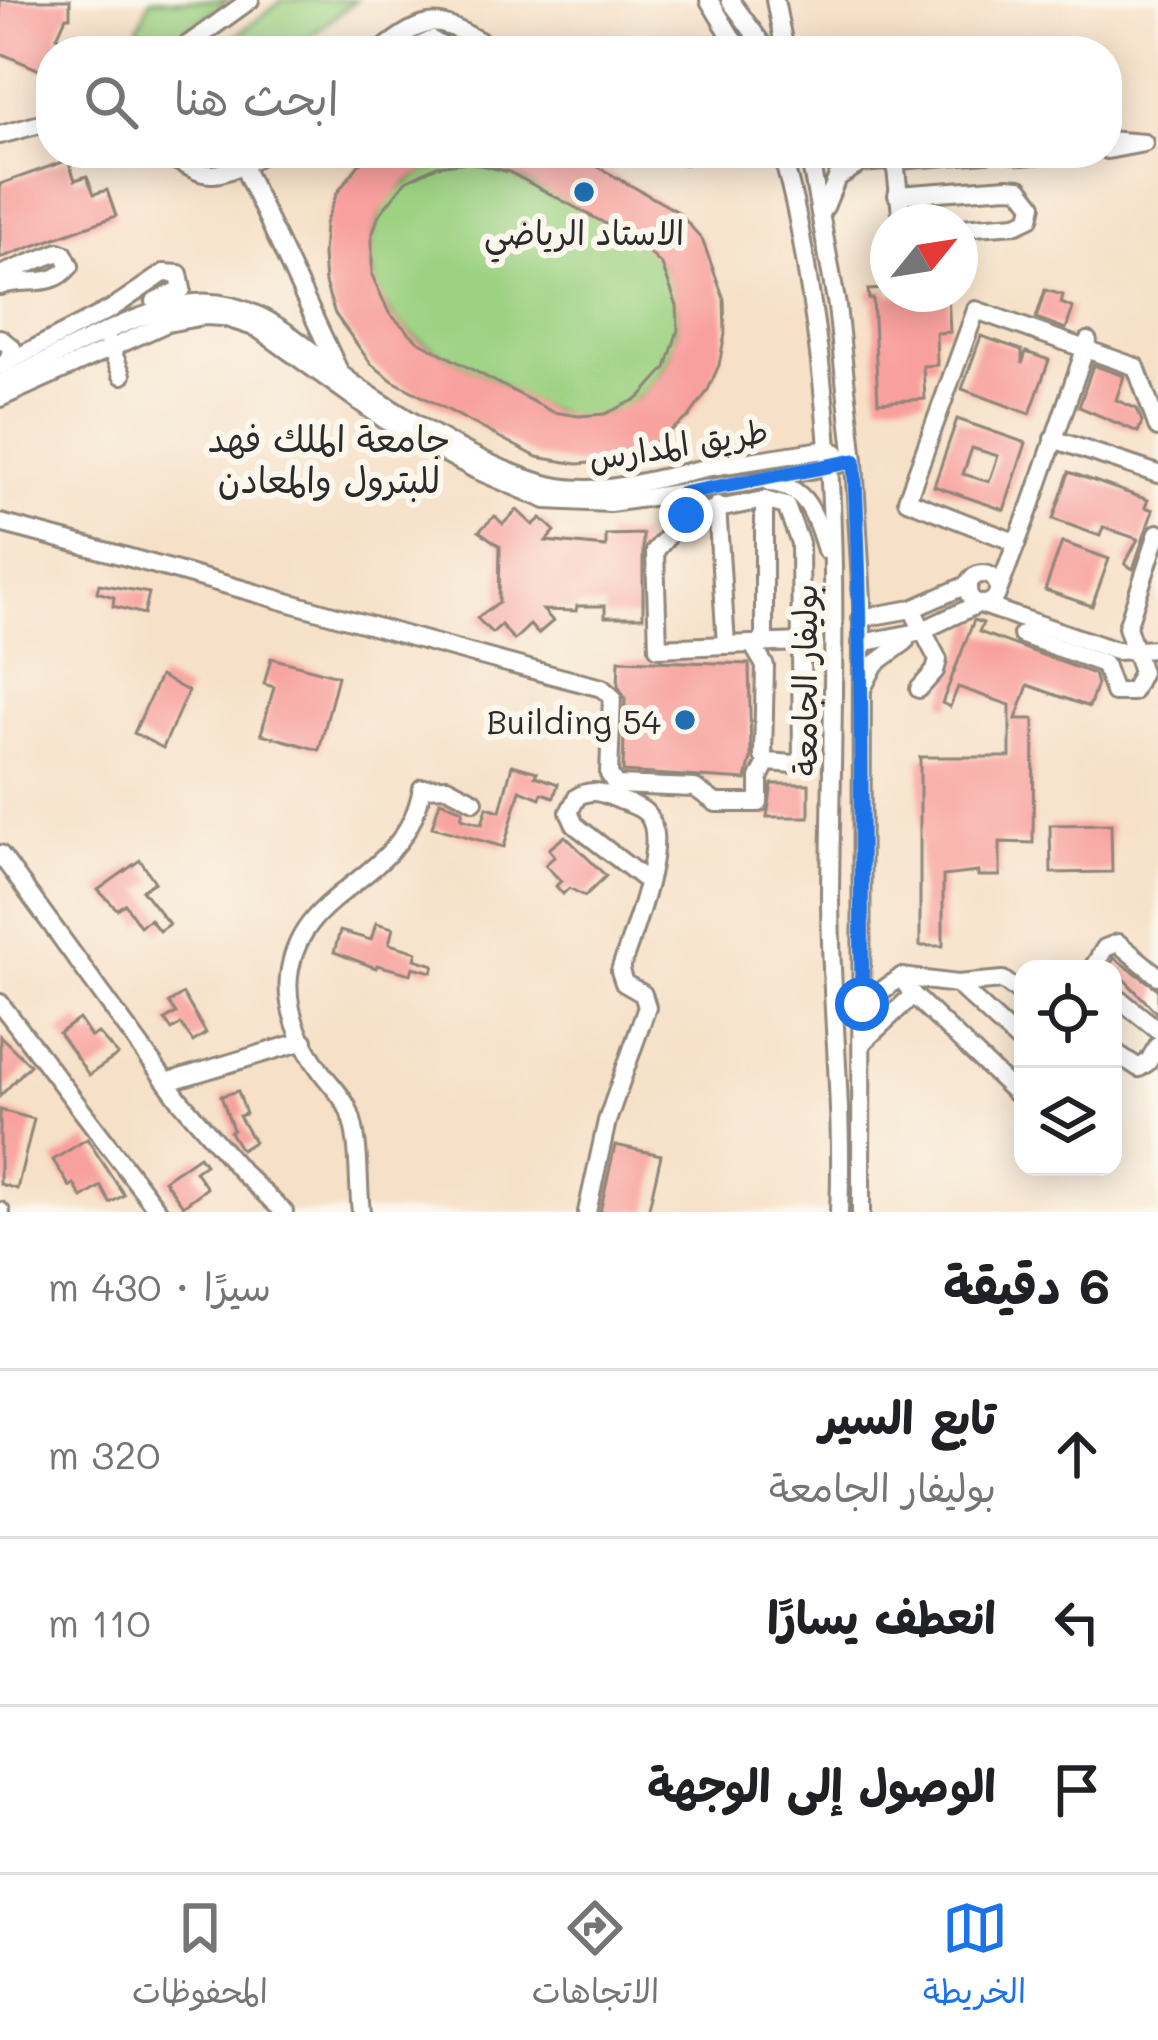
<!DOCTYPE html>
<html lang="ar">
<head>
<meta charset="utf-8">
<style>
  :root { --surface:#fff; --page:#f6f6f6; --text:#202124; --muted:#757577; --line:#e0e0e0; --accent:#1a73e8 }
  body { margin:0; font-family:Mali,"Playpen Sans Arabic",sans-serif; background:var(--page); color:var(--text); direction:rtl }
  .controls { position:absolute; right:36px; bottom:36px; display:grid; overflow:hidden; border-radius:24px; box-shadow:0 6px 30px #0003 }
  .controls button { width:108px; height:108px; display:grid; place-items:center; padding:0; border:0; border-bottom:3px solid var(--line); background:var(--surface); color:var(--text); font:60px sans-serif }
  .compass { position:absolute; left:870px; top:204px; width:108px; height:108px; border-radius:50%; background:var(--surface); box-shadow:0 6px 30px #0003; rotate:60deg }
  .stop { position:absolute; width:36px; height:36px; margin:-27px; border:9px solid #1a73e8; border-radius:50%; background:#fff }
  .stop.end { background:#1a73e8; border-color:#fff; box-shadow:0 3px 12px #0008 }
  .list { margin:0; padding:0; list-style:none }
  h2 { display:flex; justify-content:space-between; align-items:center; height:156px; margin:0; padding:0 48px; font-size:51px }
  h2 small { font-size:39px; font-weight:400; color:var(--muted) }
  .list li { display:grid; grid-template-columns:78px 1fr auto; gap:36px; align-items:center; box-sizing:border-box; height:168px; padding:0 48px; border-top:3px solid var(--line) }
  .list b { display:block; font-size:45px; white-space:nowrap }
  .list p { margin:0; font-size:39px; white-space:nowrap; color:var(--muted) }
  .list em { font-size:39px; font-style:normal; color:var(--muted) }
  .icon { flex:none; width:66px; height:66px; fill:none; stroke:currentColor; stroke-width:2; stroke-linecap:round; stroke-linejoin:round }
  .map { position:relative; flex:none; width:1158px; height:1212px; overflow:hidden; direction:ltr }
  .search { position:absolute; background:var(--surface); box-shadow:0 6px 30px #0003; left:36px; right:36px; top:36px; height:132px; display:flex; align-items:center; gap:30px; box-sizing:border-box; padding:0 42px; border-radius:48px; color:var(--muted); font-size:45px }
  .sheet { height:660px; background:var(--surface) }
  nav { display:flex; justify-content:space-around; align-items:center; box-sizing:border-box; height:168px; border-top:3px solid var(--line); background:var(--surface); font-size:33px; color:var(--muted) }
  nav a { display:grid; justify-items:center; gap:6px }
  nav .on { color:var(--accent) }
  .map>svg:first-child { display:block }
  .green { fill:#9dd283; stroke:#647e57; stroke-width:3 }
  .building { fill:#f8a09d; fill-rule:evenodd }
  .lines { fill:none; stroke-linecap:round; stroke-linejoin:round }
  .minor-casing { stroke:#908679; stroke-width:22 }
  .minor { stroke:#fff; stroke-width:16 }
  .route { stroke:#1a73e8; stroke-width:15 }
  .poi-dot { fill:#1f6fb2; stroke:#fbf7ec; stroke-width:4.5 }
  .labels { text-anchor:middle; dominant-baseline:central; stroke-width:12; stroke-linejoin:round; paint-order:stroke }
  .poi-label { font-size:33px; fill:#2b2b2b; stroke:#fbf7ec }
  .street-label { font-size:33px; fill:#2b2b2b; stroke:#fbf7ec }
  .neighbourhood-label { font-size:36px; fill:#2b2b2b; stroke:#fbf7ec }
</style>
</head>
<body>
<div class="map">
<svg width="1158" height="1212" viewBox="0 0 1158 1212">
  <rect width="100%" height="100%" fill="#fbf7ec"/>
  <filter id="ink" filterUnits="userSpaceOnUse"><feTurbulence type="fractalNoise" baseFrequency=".00833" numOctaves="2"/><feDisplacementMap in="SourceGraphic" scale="24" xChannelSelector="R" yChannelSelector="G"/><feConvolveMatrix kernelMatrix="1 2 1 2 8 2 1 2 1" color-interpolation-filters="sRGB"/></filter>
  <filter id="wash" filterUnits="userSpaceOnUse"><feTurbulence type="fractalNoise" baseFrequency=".004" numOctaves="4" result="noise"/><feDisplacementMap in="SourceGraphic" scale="48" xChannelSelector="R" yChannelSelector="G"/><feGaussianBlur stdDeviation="2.7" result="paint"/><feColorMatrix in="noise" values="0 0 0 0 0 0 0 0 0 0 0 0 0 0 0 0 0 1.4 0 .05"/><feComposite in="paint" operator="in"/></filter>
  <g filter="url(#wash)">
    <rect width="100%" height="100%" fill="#f6e0c7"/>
    <g class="green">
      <path d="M150,0H229L154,51H128Z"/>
      <path d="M283,0H356L292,51H216Z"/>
      <path d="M468,162C514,173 632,225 660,263C714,336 636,446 549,410C527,401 506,387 484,376C434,349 372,325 372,259C372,239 373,224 384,207C404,177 433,164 468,162Z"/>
    </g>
    <g id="blocks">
      <g class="building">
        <path d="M0,0H70V17H66L57,37L86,51H51V75L0,53Z"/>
        <path d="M368,153H573L678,212L702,239L724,299L725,334L719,365L707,392L689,417L643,451L616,461L577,464L537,457L393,381L371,364L335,314L325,283L323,255L325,224L337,193ZM468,162L509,172L634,239L662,265L677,306L678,330L666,368L639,398L605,414L579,416L553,412L418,341L389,313L372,275V235L379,215L406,181L437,166Z"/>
        <path d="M68,160L75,180L87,176L94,194L107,190L116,216L0,258V184Z"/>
        <path d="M888,289V294H948L950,332L936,333L937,365L923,366L925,399L878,402L873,299H869L868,290Z"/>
        <path d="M1045,290L1063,295L1061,303L1073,308L1066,329L1036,318Z"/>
        <path d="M981,336L1022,350V364L1026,352L1049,360L1030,414L962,389Z"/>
        <path d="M1093,365L1124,376L1116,400L1137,409L1142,422L1138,432L1079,407Z"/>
        <path d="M957,419L1026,443L1004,510L934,486ZM972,448L998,456L989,482L963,474Z"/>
        <path d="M1069,472L1148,500L1145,507L1153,510L1133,569L1125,564L1138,539L1103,527L1100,536L1053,519Z"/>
        <path d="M517,510L533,525L541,518L555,531L546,541L606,547V535L643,534V617H605V606H577L576,611L543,610L553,621L538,634L530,625L514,640L501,625L492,633L477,618L499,602L500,546L479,531L495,516L503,524Z"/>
        <path d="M1062,542L1109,559L1092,606L1045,590Z"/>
        <path d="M99,584L149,593L144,614L113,606L114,597L97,592Z"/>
        <path d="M974,620L983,623L979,632L1094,674L1097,684L1089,707L1028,685L1016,719H1034L1033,843L1000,842V876H978V872L943,876V946H920V757H1010V705L958,687L950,707L942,703Z"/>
        <path d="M271,658L338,676L319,750L261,734L274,687L264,684Z"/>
        <path d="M619,660L749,664L751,758L746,780L623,772L625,698L618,686Z"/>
        <path d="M160,676L188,691L163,748L134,733Z"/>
        <path d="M512,765L537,772L535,776L558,784L554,797L542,793L540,798L520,790L504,847L432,827L440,801L463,810L461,818L482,824L487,807L500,811Z"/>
        <path d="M772,784H809V817H767Z"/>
        <path d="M1111,824L1112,872L1051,873L1050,825Z"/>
        <path d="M565,836L606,876L585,896L569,888L563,894L556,886L561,881L545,865L555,856L549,849Z"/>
        <path d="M140,860L155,882L142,890L169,924L159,931L150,919L140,926L125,904L117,909L98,890Z"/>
        <path d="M376,923L393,928L389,944L417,952L415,959L434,965L432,972L413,967L411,974L377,965L376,968L334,952L340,931L371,940Z"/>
        <path d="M1114,958L1158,989V1014L1110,965Z"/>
        <path d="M183,994L206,1033L193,1042L181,1024L172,1030L165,1020L176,1013L169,1003Z"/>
        <path d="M79,1019L91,1037L98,1033L118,1055L89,1075L59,1033Z"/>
        <path d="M0,1036L30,1065L0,1096Z"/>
        <path d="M238,1091L246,1114L239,1116L254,1142L241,1150L230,1132L233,1130L221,1096Z"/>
        <path d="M0,1110L34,1119L17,1189L0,1184Z"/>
        <path d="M87,1139L124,1195L110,1203L101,1186L82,1198L74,1184L70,1187L53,1160Z"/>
        <path d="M615,1145L661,1155L648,1212H600Z"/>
        <path d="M199,1156L205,1164L195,1171L207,1188L183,1206L164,1180Z"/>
      </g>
    </g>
  </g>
  <g filter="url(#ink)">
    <use href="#blocks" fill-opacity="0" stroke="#908679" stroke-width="3"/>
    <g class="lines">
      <g class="minor-casing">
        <g id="minor">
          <path d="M709,0L740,51"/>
          <path d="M730,0L767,51"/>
          <path d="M775,0L785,51"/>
          <path d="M179,51L250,0"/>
          <path d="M381,51C435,8 441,21 498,51"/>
          <path d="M408,51L432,40L450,51"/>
          <path d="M0,135L51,121"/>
          <path d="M1107,140L1144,143L1107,150"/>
          <path d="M144,153C209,161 189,196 265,153"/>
          <path d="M681,153L685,155"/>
          <path d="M781,153C797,203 804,253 812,304C843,499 832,697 830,894C830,1000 844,1106 839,1212"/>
          <path d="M809,153L837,306L854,461L862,601L861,1212"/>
          <path d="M1010,153L1023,156L1057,153"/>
          <path d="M895,160L902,222"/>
          <path d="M861,163L986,153"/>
          <path d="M243,166L339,371"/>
          <path d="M897,195L1008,187L1020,188L1033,205L1030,218L1017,224L960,228"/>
          <path d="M825,207L837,178L861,163L831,153"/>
          <path d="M0,275L59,252L64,254L70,266C51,290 25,276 0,286"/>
          <path d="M0,338L12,348L7,363"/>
          <path d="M108,341L122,375"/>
          <path d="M0,366L111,309L164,273L179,274L182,289L155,302"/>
          <path d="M0,383C52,359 132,313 186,304C258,292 307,352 361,389C411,422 491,471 549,485C605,498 657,477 711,467C750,461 790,455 829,449L837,453"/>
          <path d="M0,398L167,323L204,316L223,317L257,328L385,420L476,470L546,500L610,503L752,482L854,461"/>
          <path d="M1053,439L1158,474"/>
          <path d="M771,483C808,487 816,518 826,550"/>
          <path d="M717,506L726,645L802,642"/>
          <path d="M1031,506L1088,341"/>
          <path d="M0,523C202,575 400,637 602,688L612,697L609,774L616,785L695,788L716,803H759V778L767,762"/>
          <path d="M1017,543L907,500L976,310L1136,367L1158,428"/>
          <circle cx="983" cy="589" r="15"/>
          <path d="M999,589L1029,510"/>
          <path d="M983,605L1116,651L1158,649"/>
          <path d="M912,609L938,660L935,671L919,689"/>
          <path d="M861,618L912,609L969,584"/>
          <path d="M1022,635L1104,664L1114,692H1132L1142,672L1127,627L1158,533"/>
          <path d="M764,643V500"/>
          <path d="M861,643L919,632L978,604"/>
          <path d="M726,645L658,648L655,551L686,515L764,500L786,506L800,543L802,760L794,764L767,762L763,756L765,666L752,644"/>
          <path d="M863,687L875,664L905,642"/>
          <path d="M0,854L178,1098L242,1172L284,1212"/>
          <path d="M1092,969L1105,948L1118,943L1158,976"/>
          <path d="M901,977L913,995L1023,1100"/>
          <path d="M957,984L1023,1045"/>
          <path d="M1113,994L1158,1030"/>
          <path d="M0,1003L159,1212"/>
          <path d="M863,1004L901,977L957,984L1003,980L1023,995"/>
          <path d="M863,1042L913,995"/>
          <path d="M1113,1051L1139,1068L1148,1062L1158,1045"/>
          <path d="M167,1082L304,1041"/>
          <path d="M0,1211L1,1212"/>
          <path d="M361,1212C357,1179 361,1142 349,1111C344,1097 331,1085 322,1073C301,1044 283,1006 290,969C305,883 405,884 422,788L447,787L474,801"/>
          <path d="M587,1212L607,1121L647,1007L643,994L624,983L620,971C630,938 671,841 647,814C641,807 630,804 622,801C605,794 593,787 577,797L569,812L575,825L647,881"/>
        </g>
      </g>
      <use href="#minor" class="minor"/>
    </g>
  </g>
  <g class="lines" filter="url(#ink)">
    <path class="route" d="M686,515L682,494L854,461C864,642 860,823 862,1004"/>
  </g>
  <g class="poi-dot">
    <circle cx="584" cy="192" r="12"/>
    <circle cx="685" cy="720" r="12"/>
  </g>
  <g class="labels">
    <g class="poi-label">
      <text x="584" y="231">الاستاد الرياضي</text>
      <text x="661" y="720" text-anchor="end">Building 54</text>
    </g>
    <g class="street-label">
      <text transform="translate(678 443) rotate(-9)">طريق المدارس</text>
      <text transform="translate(803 680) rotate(-90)">بوليفار الجامعة</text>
    </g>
    <g class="neighbourhood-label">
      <text x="329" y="437">جامعة الملك فهد<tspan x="329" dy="41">للبترول والمعادن</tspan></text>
    </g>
  </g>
</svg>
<div class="controls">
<button><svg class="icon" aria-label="locate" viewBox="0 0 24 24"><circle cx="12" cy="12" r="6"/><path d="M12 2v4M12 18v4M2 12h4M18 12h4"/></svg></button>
<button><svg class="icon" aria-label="layers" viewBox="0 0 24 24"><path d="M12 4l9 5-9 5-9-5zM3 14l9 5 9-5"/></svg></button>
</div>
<svg class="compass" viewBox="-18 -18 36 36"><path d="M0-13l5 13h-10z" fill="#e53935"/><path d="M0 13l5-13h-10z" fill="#757577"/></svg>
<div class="stop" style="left:862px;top:1004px"></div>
<div class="stop end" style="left:686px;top:515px"></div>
<div class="search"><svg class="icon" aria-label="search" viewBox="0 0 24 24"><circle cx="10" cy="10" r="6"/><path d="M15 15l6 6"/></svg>ابحث هنا</div>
</div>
<section class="sheet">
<h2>6 دقيقة<small>سيرًا · 430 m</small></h2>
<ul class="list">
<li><svg class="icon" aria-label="ahead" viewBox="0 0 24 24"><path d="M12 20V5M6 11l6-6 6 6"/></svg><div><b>تابع السير</b><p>بوليفار الجامعة</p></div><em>320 m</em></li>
<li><svg class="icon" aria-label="left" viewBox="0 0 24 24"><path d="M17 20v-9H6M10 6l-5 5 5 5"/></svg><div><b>انعطف يسارًا</b></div><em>110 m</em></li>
<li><svg class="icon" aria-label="arrive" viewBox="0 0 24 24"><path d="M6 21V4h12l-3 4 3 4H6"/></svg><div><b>الوصول إلى الوجهة</b></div></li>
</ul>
</section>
<nav>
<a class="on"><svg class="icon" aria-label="map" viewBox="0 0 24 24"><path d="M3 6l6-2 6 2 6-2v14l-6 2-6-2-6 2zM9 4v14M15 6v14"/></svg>الخريطة</a>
<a><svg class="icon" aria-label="directions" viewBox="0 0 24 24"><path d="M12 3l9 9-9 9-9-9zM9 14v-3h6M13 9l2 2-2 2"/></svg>الاتجاهات</a>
<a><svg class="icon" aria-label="saved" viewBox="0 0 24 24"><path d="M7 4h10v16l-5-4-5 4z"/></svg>المحفوظات</a>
</nav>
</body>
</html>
